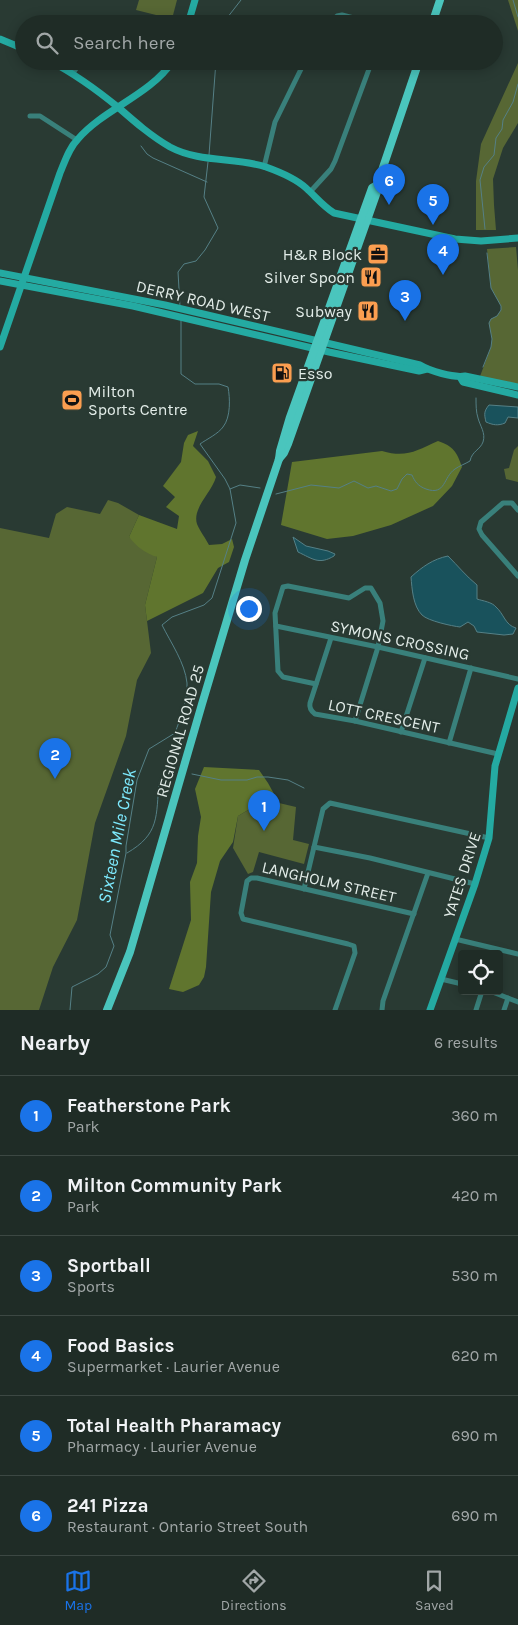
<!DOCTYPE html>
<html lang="en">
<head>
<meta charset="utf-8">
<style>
  :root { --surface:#1f2c26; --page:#27342e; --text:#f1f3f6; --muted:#a1a7a7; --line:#3c4843; --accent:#1a73e8 }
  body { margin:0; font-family:Karla,sans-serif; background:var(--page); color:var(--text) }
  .controls { position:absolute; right:15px; bottom:15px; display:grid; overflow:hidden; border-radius:5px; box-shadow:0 2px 12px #0003 }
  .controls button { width:45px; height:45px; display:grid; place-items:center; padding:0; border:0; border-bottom:1px solid var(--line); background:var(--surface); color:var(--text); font:25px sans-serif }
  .you { position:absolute; left:248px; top:608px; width:18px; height:18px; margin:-12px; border:4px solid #fff; border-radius:50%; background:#1a73e8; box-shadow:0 0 0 8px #1a73e833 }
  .badge { display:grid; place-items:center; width:32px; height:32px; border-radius:50%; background:var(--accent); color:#fff; font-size:16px; font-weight:700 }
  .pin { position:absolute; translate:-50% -41px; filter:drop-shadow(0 1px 2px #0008) }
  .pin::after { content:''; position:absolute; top:26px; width:18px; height:15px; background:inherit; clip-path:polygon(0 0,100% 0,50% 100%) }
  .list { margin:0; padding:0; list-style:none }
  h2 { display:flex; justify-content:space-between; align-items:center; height:65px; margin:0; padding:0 20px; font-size:21px }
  h2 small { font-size:16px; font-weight:400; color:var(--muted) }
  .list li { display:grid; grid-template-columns:32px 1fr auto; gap:15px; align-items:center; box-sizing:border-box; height:80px; padding:0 20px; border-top:1px solid var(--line) }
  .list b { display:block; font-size:19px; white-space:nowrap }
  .list p { margin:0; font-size:16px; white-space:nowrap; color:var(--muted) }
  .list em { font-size:16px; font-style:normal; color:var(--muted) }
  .icon { flex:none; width:28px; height:28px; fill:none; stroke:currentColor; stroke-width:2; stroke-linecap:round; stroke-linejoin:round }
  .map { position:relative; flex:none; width:518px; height:1010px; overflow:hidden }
  .search { position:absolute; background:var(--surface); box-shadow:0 2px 12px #0003; left:15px; right:15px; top:15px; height:55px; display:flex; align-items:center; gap:12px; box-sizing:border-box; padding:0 18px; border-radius:28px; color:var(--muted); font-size:19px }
  .sheet { height:545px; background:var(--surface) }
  nav { display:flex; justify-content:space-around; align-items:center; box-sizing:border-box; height:70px; border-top:1px solid var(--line); background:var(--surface); font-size:14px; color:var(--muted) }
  nav a { display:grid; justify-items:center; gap:2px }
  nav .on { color:var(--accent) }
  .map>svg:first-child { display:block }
  .green { fill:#576734 }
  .forest { fill:#60752e }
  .water { fill:#19525c; stroke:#558086 }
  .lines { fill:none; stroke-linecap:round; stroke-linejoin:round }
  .stream { stroke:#558086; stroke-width:1 }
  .street { stroke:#39807b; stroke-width:5 }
  .secondary { stroke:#24aaa2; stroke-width:7 }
  .primary { stroke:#4ac5bd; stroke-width:8 }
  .labels { text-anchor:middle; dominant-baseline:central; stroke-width:4.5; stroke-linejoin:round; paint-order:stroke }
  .poi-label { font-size:16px; fill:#e2ece8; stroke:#293a33; text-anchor:end }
  .street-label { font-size:16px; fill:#e2ece8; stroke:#293a33 }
  .water-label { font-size:18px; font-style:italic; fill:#7eebff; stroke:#293a33 }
</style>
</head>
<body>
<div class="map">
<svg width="518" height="1010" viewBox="0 0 518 1010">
  <rect width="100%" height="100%" fill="#293a33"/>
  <g class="green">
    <path d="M139,0H177L172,19L136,10Z"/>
    <path d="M508,0H518V31Z"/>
    <path d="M518,63V123L503,148L493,179L494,205L496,230H476V181L481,144Z"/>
    <path d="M516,247L518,270V388L479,379L491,347L492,339L489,323L491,319L497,316L501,310V306L491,288L487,249Z"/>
    <path d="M518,446V482L506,479L504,469L509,468L514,450Z"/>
    <path d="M108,500L118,503L139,515L129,537L157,557L145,605L151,653L137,680L126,736L95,823L77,920L53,967L39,1010H0V528L49,538L56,514L67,507L100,514Z"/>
    <path d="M269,798L279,803L296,807L293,840L309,844L304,864L259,852L253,872L248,874L233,848L238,816Z"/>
  </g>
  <g class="forest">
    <path d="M198,431L193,446L208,461L216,477C212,492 192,508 197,524C200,531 206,539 209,545L222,544L232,539L234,547L229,562L218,568L203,593L147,621L145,605L157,557C145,553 137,547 129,537L139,515L177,529L179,516L166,507L175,497L163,486L181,462L184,443L188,435Z"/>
    <path d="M438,441C453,446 457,452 462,467L452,486L433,506L391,525L353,536L327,539L281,525L292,462L382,451C406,458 416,451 438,441Z"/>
    <path d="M204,767L259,770L268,783L279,803L268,798L238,816L233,842L220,861L211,892L206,967L204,977L199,985L183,992L169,989L191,920L190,882L197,863L198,836L201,817L195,789Z"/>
  </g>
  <g class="water">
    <path d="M489,405L518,407V418L508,417L505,423C498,426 493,425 486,422C484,414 484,411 489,405Z"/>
    <path d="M293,537L306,546L328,551L335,554L334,556C319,565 313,559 298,552Z"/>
    <path d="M448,556C458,566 466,576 477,585V599C483,601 492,602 496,607C504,614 505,625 516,628L513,634L504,635L477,632L474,626L468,622L460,627C452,626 428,621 422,615C413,606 412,589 411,577C422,567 433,559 448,556Z"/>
  </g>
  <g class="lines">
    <g class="stream">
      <path d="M513,0L518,17"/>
      <path d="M226,24L227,18L241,0"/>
      <path d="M141,146L147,154L153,158L207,182"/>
      <path d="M209,155L216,61"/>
      <path d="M485,229L480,180L484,167L494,155L496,138L502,129L503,120L513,102L518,84"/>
      <path d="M180,306L178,272L184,264L196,261L205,250L218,228L204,197L208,162"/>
      <path d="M483,367L491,347L492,339L489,323L491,319L497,316L501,310V306L491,288L487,253"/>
      <path d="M230,489L240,485L260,488"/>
      <path d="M276,494L311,485L339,488L354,481L368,488L376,486L391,491L397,489L402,479L407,474L412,475C415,482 418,486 426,489C446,496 443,477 455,469C459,466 465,464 470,461C472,451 480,450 483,442C486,433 480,426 478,418C476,412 476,405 476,398"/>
      <path d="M192,774L221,780H247L257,777H268L288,780L304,788"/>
      <path d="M127,853C160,834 156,816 159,782L175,773"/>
      <path d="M70,1010L72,987L98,974L106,967L114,946L110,935L126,853V846L137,780L149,749L175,733C180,719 188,700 187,683C185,663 171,643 162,625L172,617L204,605L212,598L236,523L230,489L225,479L200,444C207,439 218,434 223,427C231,417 230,398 228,387L219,384H195L181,374V320"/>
    </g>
    <g class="street">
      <path d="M328,24L337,16L342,15L377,24"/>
      <path d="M73,73L81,61"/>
      <path d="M30,116H40L77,140"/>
      <path d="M264,167L275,122L305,61"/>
      <path d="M310,192L331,169L335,161L372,61"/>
      <path d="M518,510L512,503H503L481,522L479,529L482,535L518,576"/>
      <path d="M276,626L378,647L518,679"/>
      <path d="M331,638L310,703C309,708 311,711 315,714L355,721L498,754"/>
      <path d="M316,684L283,677L278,671L275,613L283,587L288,586L349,598L365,588H371L380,603L383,621L378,647L355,721"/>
      <path d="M401,732L425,658"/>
      <path d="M449,743L471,668"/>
      <path d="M314,847L370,858L475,884"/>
      <path d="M304,889L323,809L330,803L489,838"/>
      <path d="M455,939L518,954"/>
      <path d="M441,979L462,984"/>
      <path d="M490,991L518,1002"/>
      <path d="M335,1010L355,953L354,946L348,944L243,919L241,913L247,881L251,878H257L414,914"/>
      <path d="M382,1010L383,1001L428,873"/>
      <path d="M476,1010L482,991"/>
      <path d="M504,1010L508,998"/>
    </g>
    <g class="secondary">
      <path d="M188,24L195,0"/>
      <path d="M0,39L24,49"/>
      <path d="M50,61C75,74 97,90 119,108C135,122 151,136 170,147C200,163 235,157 266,167C280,172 295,178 306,188C316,197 323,206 334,213L455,239L481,241L518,238"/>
      <path d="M0,273L165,305L420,365C430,371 453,378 465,376L518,387"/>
      <path d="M0,281L133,306L329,352L419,371L427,369"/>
      <path d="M0,347L60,173C65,161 69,148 78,139C105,108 149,96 173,61"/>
      <path d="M460,377L463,382L518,395"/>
      <path d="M430,1010L475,884L489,838L495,766L518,688"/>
    </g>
    <g class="primary">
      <path d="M432,24L440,0"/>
      <path d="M279,459L284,453L288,444L377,192V185L419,61"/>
      <path d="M107,1010L130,952L202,704L245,560L279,459L280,451L290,417L372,188L377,185"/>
    </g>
  </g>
  <defs>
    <g id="office-square" transform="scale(1.125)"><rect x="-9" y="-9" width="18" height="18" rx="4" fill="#fb9e50" stroke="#293a33"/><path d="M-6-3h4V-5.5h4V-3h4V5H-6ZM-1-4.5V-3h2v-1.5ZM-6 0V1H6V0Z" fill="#111"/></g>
    <g id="restaurant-square" transform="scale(1.125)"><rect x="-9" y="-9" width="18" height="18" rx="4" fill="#fb9e50" stroke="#293a33"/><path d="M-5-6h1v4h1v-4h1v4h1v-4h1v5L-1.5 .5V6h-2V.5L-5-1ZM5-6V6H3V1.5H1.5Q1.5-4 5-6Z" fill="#111"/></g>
    <g id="fuel-square" transform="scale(1.125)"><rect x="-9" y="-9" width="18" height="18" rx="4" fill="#fb9e50" stroke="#293a33"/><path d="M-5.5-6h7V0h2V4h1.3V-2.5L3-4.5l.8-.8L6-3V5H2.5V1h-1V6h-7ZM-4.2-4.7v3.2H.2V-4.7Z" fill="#111"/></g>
    <g id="stadium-square" transform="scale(1.125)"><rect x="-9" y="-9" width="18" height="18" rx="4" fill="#fb9e50" stroke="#293a33"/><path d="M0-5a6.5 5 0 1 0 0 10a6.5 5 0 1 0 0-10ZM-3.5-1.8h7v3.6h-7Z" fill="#111"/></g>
  </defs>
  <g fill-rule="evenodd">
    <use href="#office-square" x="378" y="254"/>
    <use href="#restaurant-square" x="371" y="277"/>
    <use href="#restaurant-square" x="368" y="311"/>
    <use href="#fuel-square" x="282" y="373"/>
    <use href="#stadium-square" x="72" y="400"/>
  </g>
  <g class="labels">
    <g class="poi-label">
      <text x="362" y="254">H&amp;R Block</text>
      <text x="355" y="277">Silver Spoon</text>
      <text x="352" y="311">Subway</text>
      <text x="298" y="373" text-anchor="start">Esso</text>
      <text x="88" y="391" text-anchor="start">Milton<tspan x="88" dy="18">Sports Centre</tspan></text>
    </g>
    <g class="street-label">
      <text transform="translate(203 301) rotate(13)">DERRY ROAD WEST</text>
      <text transform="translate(400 640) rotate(12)">SYMONS CROSSING</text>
      <text transform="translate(384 716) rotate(12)">LOTT CRESCENT</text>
      <text transform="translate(180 731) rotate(-74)">REGIONAL ROAD 25</text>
      <text transform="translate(462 875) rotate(-72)">YATES DRIVE</text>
      <text transform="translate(329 882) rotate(13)">LANGHOLM STREET</text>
    </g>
    <g class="water-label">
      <text transform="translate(117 836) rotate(-79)">Sixteen Mile Creek</text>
    </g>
  </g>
</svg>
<div class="controls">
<button><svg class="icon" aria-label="locate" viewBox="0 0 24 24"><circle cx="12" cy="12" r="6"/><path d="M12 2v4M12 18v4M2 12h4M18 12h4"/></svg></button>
</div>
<div class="you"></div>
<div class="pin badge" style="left:264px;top:831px">1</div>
<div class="pin badge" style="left:55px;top:779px">2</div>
<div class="pin badge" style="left:405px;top:321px">3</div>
<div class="pin badge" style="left:443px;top:275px">4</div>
<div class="pin badge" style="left:433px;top:225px">5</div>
<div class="pin badge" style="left:389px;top:205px">6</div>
<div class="search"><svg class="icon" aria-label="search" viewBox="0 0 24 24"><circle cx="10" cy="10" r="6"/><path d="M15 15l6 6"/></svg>Search here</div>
</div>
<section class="sheet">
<h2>Nearby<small>6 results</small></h2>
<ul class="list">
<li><span class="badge">1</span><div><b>Featherstone Park</b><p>Park</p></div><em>360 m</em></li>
<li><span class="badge">2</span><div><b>Milton Community Park</b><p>Park</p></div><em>420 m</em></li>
<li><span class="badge">3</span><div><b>Sportball</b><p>Sports</p></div><em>530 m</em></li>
<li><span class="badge">4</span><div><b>Food Basics</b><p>Supermarket · Laurier Avenue</p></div><em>620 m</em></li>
<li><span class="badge">5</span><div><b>Total Health Pharamacy</b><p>Pharmacy · Laurier Avenue</p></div><em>690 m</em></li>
<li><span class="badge">6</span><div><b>241 Pizza</b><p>Restaurant · Ontario Street South</p></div><em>690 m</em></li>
</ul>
</section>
<nav>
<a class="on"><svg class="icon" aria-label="map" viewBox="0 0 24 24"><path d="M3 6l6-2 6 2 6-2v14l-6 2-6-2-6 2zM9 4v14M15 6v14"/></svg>Map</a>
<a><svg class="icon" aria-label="directions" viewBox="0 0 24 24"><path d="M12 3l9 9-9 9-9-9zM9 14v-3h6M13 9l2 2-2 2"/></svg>Directions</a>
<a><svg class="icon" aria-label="saved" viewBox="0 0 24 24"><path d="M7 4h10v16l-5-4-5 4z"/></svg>Saved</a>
</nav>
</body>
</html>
